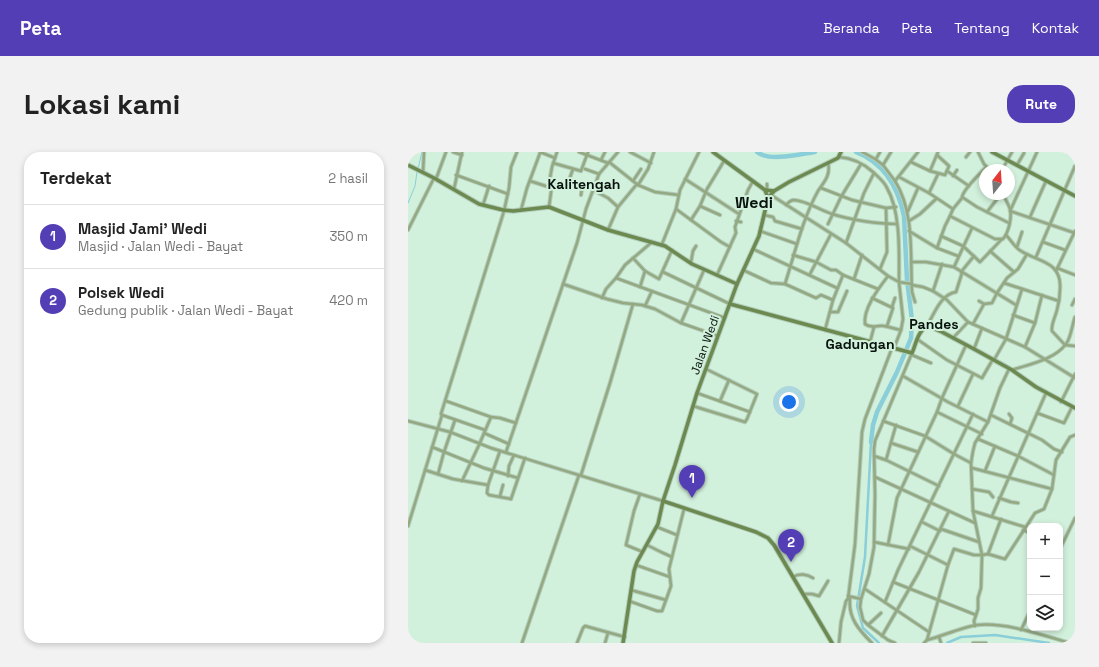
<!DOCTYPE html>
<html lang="id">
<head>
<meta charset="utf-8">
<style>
  :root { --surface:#fff; --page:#f2f2f2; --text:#222; --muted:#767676; --line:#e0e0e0; --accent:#533eb5 }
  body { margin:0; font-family:"Space Grotesk",sans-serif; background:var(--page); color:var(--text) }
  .controls { position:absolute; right:12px; bottom:12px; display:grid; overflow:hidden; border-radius:8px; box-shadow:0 2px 6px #0003 }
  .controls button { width:36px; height:36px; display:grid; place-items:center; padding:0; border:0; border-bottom:1px solid var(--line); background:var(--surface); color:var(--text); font:20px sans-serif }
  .compass { position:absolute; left:571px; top:12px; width:36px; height:36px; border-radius:50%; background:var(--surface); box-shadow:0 2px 6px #0003; rotate:17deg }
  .you { position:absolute; left:381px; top:250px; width:14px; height:14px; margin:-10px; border:3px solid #fff; border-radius:50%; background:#1a73e8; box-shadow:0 0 0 6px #1a73e833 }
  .badge { display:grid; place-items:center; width:26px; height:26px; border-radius:50%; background:var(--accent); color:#fff; font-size:13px; font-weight:700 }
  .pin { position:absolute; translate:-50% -33px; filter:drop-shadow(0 1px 2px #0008) }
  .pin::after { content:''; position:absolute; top:21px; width:14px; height:12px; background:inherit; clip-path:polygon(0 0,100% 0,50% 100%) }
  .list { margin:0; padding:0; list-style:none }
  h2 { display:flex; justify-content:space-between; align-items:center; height:52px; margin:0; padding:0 16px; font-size:17px }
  h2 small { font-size:13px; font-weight:400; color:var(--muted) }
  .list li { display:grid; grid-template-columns:26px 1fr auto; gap:12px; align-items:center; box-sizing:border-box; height:64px; padding:0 16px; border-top:1px solid var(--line) }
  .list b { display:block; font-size:15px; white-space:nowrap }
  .list p { margin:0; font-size:13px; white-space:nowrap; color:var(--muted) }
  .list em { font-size:13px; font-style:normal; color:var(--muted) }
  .icon { flex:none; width:22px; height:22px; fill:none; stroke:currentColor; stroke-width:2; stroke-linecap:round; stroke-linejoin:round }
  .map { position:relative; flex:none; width:667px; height:491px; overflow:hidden; border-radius:16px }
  header { display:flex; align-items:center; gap:24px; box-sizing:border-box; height:56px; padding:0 20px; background:var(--accent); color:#fff }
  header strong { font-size:19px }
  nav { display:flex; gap:22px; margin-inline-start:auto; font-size:14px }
  .intro { display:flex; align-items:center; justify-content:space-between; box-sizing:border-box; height:96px; padding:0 24px }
  h1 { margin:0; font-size:28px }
  .button { padding:10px 18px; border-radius:16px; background:var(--accent); color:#fff; font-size:14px; font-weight:700 }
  main { display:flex; gap:24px; padding:0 24px }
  aside { flex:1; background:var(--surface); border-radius:16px; box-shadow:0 2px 6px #0003 }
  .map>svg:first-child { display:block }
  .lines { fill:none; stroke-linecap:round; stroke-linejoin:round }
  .stream { stroke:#89ced8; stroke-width:1 }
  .canal { stroke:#89ced8; stroke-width:2.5 }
  .river { stroke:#89ced8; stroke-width:4.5 }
  .street-casing { stroke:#b2cdbb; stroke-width:4.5 }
  .secondary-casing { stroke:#b2cdbb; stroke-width:5.5 }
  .street { stroke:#94a882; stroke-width:2.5 }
  .secondary { stroke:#6c894f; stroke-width:3.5 }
  .labels { text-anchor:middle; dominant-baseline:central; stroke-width:4; stroke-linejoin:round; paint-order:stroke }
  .street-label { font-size:12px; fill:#09130d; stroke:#d2f1dc }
  .quarter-label { font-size:14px; font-weight:bold; fill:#09130d; stroke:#d2f1dc }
  .district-label { font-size:16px; font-weight:bold; fill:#09130d; stroke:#d2f1dc }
</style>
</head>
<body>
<header>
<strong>Peta</strong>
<nav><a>Beranda</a><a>Peta</a><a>Tentang</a><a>Kontak</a></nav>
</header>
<div class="intro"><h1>Lokasi kami</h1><a class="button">Rute</a></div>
<main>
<aside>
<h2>Terdekat<small>2 hasil</small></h2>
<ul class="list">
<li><span class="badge">1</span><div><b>Masjid Jami' Wedi</b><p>Masjid · Jalan Wedi - Bayat</p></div><em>350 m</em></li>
<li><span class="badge">2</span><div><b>Polsek Wedi</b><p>Gedung publik · Jalan Wedi - Bayat</p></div><em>420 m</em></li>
</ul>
</aside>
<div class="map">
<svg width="667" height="491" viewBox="0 0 667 491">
  <rect width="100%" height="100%" fill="#d2f1dc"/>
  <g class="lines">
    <g class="stream">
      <path d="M10,17L14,0"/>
      <path d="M0,51L7,34L9,20"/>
    </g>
    <g class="canal">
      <path d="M463,290L457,405L449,454L455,476L471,491"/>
      <path d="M539,491L553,485L587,483L641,491"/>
    </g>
    <g class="river">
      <path d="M349,0C361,10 393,2 407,0"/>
      <path d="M448,0C476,11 490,35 496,64L499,128L504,168L503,186L489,220L469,260L465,273L463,290"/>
    </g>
    <g class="street-casing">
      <g id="street">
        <path d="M45,0L54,3"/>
        <path d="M132,0L147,6"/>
        <path d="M171,0L200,11"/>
        <path d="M222,0L243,11"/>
        <path d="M454,0L467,7L475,13L483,0"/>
        <path d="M570,0L576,12L582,18"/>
        <path d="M629,0L602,59L667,81"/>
        <path d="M660,0L667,4"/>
        <path d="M431,5C444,6 455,11 465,20C470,25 476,29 479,36C493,60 491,102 491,130L504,132"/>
        <path d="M558,5L562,0"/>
        <path d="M468,7L472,0"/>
        <path d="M193,8L197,0"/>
        <path d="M201,10L230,33L247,40L271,43"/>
        <path d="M503,10L522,19L537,23L541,14L529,3"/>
        <path d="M145,11L173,19L180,0"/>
        <path d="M475,13L487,29"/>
        <path d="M609,13L616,1"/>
        <path d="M578,15C572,22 556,36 554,45L569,55L601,71"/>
        <path d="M177,17L191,22"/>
        <path d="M594,18L604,0"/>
        <path d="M522,19L530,0"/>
        <path d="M539,19L561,34"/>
        <path d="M15,20L16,0"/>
        <path d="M48,23L100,42"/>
        <path d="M545,24L549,18"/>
        <path d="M491,25L521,41L545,57L542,64L587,87H595C601,80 604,65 602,57C600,51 597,47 595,42"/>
        <path d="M28,27L38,0"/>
        <path d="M277,27L331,62"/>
        <path d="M122,29L144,36"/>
        <path d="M225,29L233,17"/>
        <path d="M144,30L174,36L173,43"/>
        <path d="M230,33L240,17L246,0"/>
        <path d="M159,34L165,17"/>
        <path d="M413,36L444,48L478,56L479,100L472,117"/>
        <path d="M46,37L54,0"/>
        <path d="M185,38L200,46L210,55"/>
        <path d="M359,38V32"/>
        <path d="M521,41L530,22"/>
        <path d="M363,43L438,91L480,124L491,130L495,167L493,178L486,196"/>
        <path d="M75,53L81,34"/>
        <path d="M378,53C380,51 382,48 386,48C399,49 412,58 424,62C443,68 470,72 489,72"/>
        <path d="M292,54L312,63"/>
        <path d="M141,55L144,33L142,26L144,15L149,0"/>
        <path d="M478,56L488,55"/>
        <path d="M268,57L313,90L322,95"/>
        <path d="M545,57L554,46"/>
        <path d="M113,58L119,36L132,1"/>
        <path d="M500,59L510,36"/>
        <path d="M579,60L593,42"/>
        <path d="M356,63L365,65L367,69L394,77"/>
        <path d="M622,65L638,29"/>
        <path d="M283,68L292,54L299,37L316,9"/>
        <path d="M328,69L333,70"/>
        <path d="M501,69L512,62L528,47"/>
        <path d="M420,72L433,45L453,12"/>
        <path d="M0,78L26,26"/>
        <path d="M200,78L210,55L229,32"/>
        <path d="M352,79L389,92"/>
        <path d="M501,79L529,96L550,104"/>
        <path d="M598,83C603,88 607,96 613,99C630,110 654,109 652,137C652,144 651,151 649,158C647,166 643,172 644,179L657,193L667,194"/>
        <path d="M533,84L555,94L572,110L594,87"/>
        <path d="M635,90L657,98"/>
        <path d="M438,91L456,41L466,21"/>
        <path d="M254,92L268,57L272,38L291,0"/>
        <path d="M609,95L614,80"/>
        <path d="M529,96L537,74L542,64"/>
        <path d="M345,97L429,136"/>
        <path d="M582,99L606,120"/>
        <path d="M385,103L408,110L423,118H428L435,123L470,137"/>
        <path d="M628,105L667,14"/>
        <path d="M225,106L237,119L251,127L264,98"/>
        <path d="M283,110L285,99L288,94"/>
        <path d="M503,110H518L546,115L608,153"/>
        <path d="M546,115L564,76"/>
        <path d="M649,116L667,123"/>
        <path d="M335,118L363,131L377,132C387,101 394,68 410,39C416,30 423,23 420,11"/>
        <path d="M648,119L667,79"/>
        <path d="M255,120L322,152"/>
        <path d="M553,120L566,104"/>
        <path d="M402,122L423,82"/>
        <path d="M309,123L328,81L327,75L340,38L345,29"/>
        <path d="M480,124C471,136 455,156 457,172C463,177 469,173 476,174C482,175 487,177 493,178"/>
        <path d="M208,126L317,166"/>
        <path d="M446,127L454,103"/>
        <path d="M596,131L651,149"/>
        <path d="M155,132L199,147L215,151L234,153L247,157L273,171L310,184"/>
        <path d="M377,132L408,146L413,143L425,148"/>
        <path d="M504,133L515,135L525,139L539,148L560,170L617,195L667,226"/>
        <path d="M232,135L237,119"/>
        <path d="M525,139L534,112"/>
        <path d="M194,146L198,137L208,126L217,113L244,90"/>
        <path d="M464,146L485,156L479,174"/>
        <path d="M571,149L576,152"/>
        <path d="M507,150L504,140C502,104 507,61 487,29L510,0"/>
        <path d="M664,153L667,147"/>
        <path d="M237,154L244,139"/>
        <path d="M484,155L487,146"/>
        <path d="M422,160H430L439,139"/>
        <path d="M605,163L627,171"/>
        <path d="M273,171L296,118"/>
        <path d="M565,172L576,152L584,151L589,141L599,126L610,117L619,102"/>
        <path d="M519,174C526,162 533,142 548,140L554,121"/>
        <path d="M417,178L425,148L435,123"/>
        <path d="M545,186L560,170"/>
        <path d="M509,187L539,208L574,226L585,207"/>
        <path d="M462,190L466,175"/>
        <path d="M617,195L627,171L634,143"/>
        <path d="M566,197L574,176"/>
        <path d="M504,203L523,211"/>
        <path d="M586,208L598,187L614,137"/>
        <path d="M601,217L592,236L580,270L567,291L565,299L563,311L565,359L574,403L580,402L597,407L627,361L636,357L644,337L648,308L662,285L667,283"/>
        <path d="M604,218C622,212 646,208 658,192C663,186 664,173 667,165"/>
        <path d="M495,224L540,250L580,270"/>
        <path d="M289,241L342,260"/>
        <path d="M38,249L83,265L92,266L108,271"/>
        <path d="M312,249L321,228"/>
        <path d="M653,250L667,222"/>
        <path d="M285,254L337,270L339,267L349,242L298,217"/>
        <path d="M550,254L565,222"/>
        <path d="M529,260L574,282"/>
        <path d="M629,261L656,271L664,255"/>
        <path d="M601,262L604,266L602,272"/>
        <path d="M34,263L77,278"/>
        <path d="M583,263L634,288L646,297L654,300"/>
        <path d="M0,269L42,280L83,296L255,349"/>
        <path d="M475,269L517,284L546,302L563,311"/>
        <path d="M76,281L101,292"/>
        <path d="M570,287L610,304L646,323"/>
        <path d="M483,291L510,300"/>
        <path d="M24,295L76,316L110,326"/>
        <path d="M92,299L80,333L79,341L81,343L103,347L117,306"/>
        <path d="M98,300L169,91L178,57L191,22L210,0"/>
        <path d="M466,304L478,308L531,334"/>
        <path d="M478,308L488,273"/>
        <path d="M564,316L644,337"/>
        <path d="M17,318L45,327L80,333"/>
        <path d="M577,319L587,294"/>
        <path d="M30,322L36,300L47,268"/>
        <path d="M173,323L202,231L225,152"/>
        <path d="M100,324L101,314L106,303"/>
        <path d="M467,325L567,371"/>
        <path d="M54,329L71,293L83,265"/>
        <path d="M564,337L581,340L585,345"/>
        <path d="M232,342L226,359L218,393L235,400"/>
        <path d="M92,344L95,333"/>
        <path d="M591,346L603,350L610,351"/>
        <path d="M565,359L617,375"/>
        <path d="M584,364L638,241"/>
        <path d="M514,370L532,379"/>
        <path d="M0,374L34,263L33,262L96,59L101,36L103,15L109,0"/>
        <path d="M249,375L269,383"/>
        <path d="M533,377L571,390"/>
        <path d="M615,378L622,381"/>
        <path d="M466,390L501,397"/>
        <path d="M239,393L253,400L264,405"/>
        <path d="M480,393L489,346L529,260L534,246L558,193"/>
        <path d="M502,394L540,413"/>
        <path d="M652,397L667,366"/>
        <path d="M580,402L593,367"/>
        <path d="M228,413L262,425"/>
        <path d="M385,425C391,421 399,422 405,426"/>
        <path d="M485,430L568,463L566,469L567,474"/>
        <path d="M457,437L521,480"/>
        <path d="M223,438L258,448"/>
        <path d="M395,442H404L411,444L420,429"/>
        <path d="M440,444L453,447"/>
        <path d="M440,447L447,392L454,280L457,267L484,196"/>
        <path d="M221,449L249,459H254L263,434L261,417L276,357"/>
        <path d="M477,450L490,418L565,262"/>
        <path d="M460,473L473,461"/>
        <path d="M613,478L622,459"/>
        <path d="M474,484L511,420L541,359"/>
        <path d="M531,485L533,491"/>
        <path d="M519,488C534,484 555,475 569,473C598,470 634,483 662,491"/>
        <path d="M114,491L171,323"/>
        <path d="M169,491L175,476L177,474L217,485"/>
        <path d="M197,491L200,481"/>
        <path d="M431,491L433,470L438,449L440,447H442C440,466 451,478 464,491"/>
        <path d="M487,491L480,488L460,473L455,468L452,455L453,447L461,422L466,395L467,343L466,297L467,289L504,201"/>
        <path d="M516,491L519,488L540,413L546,397L566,403H574L573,436L570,446V457L568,463"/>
        <path d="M565,491H578"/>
      </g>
    </g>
    <g class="secondary-casing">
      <g id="secondary">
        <path d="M305,0L357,38L360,46"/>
        <path d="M584,0L667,44"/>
        <path d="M0,13L26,26L71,52L95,58L105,59L141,55L200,78L257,94L284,112L329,132"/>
        <path d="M366,39L381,30L430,6L433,0"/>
        <path d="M322,152L504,201C508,192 510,178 520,174L534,180L566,197L604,218L628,235L667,256"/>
        <path d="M255,349L348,380L360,386L366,393L424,491"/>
        <path d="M215,491L226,419L229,410L250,372L255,349L267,313L289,241L329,132L351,84L360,46L366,39L357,38"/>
      </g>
    </g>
    <use href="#street" class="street"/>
    <use href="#secondary" class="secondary"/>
  </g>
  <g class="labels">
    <g class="street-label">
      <text transform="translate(297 193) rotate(-70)">Jalan Wedi</text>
    </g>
    <g class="quarter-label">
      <text x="176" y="32">Kalitengah</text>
      <text x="526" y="172">Pandes</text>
      <text x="452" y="192">Gadungan</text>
    </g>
    <g class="district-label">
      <text x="346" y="50">Wedi</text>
    </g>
  </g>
</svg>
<div class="controls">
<button>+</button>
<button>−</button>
<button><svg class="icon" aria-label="layers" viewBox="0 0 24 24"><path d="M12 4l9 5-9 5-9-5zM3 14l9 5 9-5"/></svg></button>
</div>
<svg class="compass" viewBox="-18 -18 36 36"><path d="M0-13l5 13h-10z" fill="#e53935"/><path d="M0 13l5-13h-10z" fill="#767676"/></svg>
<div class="you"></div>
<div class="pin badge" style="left:284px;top:346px">1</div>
<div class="pin badge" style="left:383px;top:410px">2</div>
</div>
</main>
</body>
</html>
